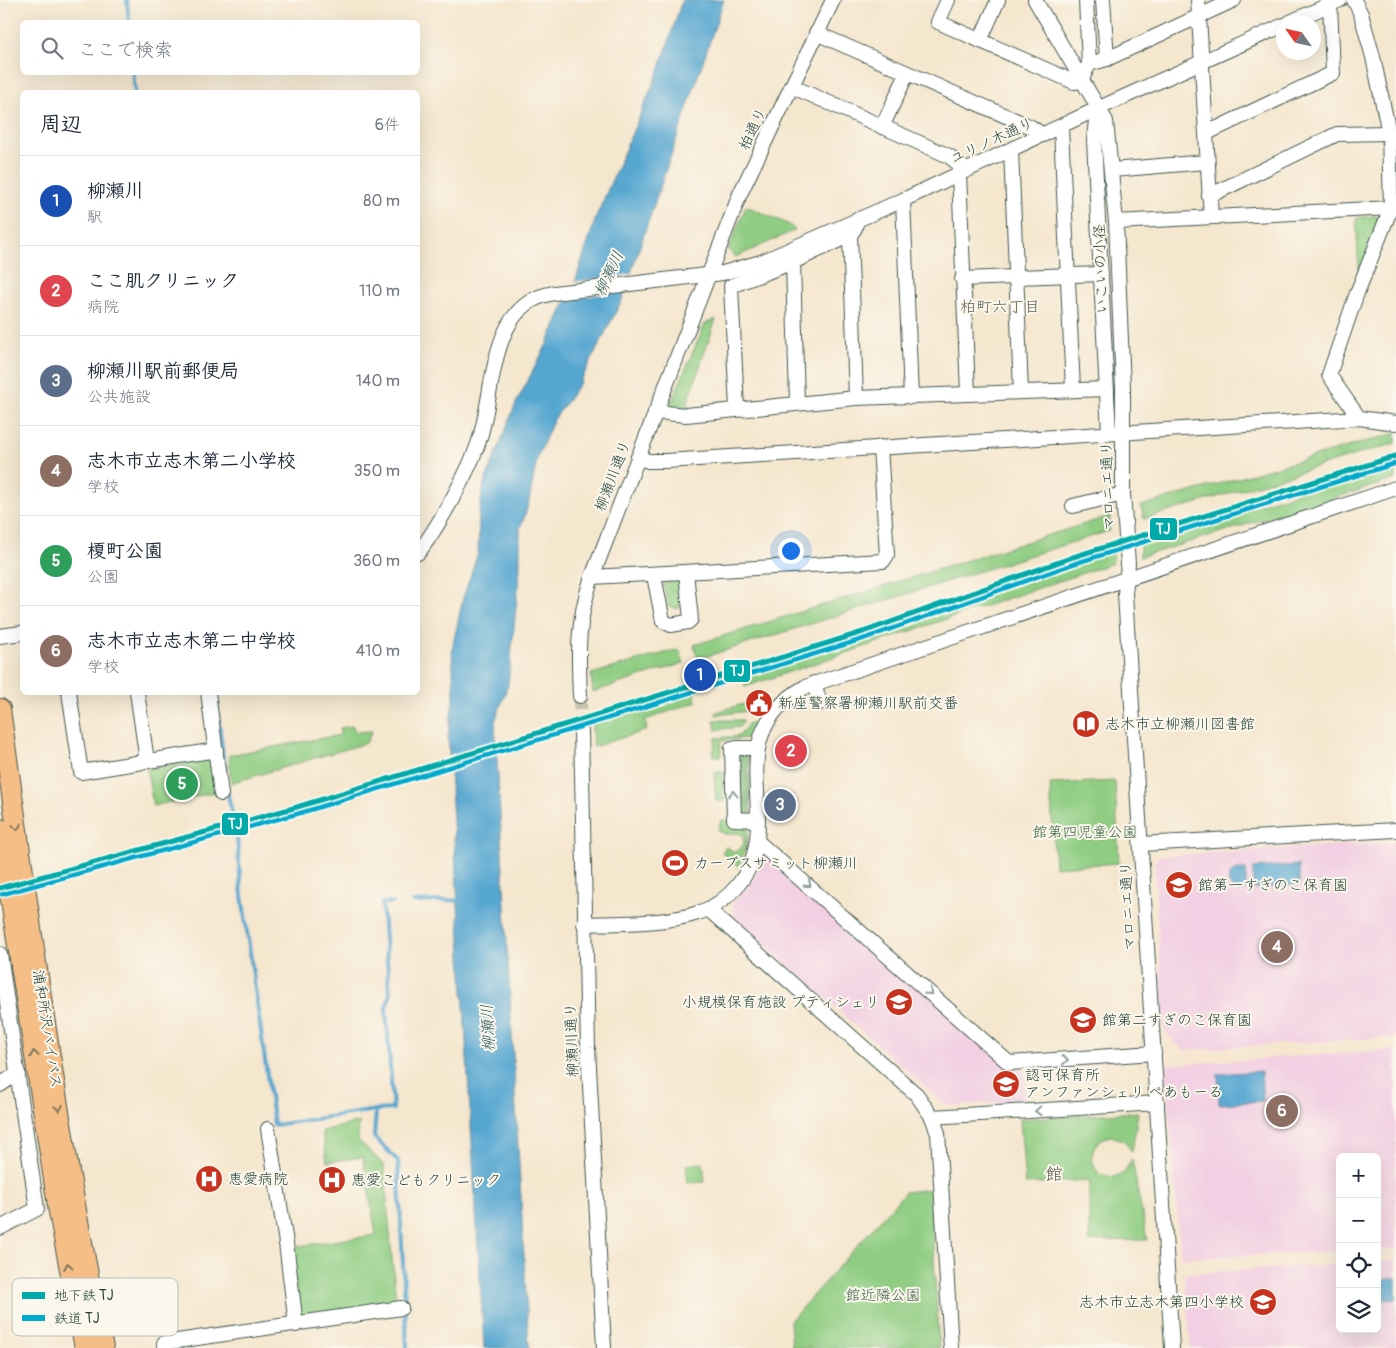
<!DOCTYPE html>
<html lang="ja">
<head>
<meta charset="utf-8">
<style>
  :root { --surface:#fff; --page:#f2f2f3; --text:#1f2937; --muted:#747a83; --line:#e0e1e3; --accent:#c8321e }
  body { margin:0; font-family:Pangolin,"Klee One",sans-serif; background:var(--page); color:var(--text) }
  .controls { position:absolute; right:15px; bottom:15px; display:grid; overflow:hidden; border-radius:8px; box-shadow:0 5px 20px #0002 }
  .controls button { width:45px; height:45px; display:grid; place-items:center; padding:0; border:0; border-bottom:1px solid var(--line); background:var(--surface); color:var(--text); font:25px sans-serif }
  .compass { position:absolute; left:1276px; top:15px; width:45px; height:45px; border-radius:50%; background:var(--surface); box-shadow:0 5px 20px #0002; rotate:304deg }
  .you { position:absolute; left:790px; top:550px; width:18px; height:18px; margin:-12px; border:4px solid #fff; border-radius:50%; background:#1a73e8; box-shadow:0 0 0 8px #1a73e833 }
  .badge { display:grid; place-items:center; width:32px; height:32px; border-radius:50%; background:var(--accent); color:#fff; font-size:16px; font-weight:700 }
  .pin { position:absolute; translate:-50% -50%; border:2px solid #fff; box-shadow:0 1px 5px #0006 }
  .list { margin:0; padding:0; list-style:none }
  h2 { display:flex; justify-content:space-between; align-items:center; height:65px; margin:0; padding:0 20px; font-size:21px }
  h2 small { font-size:16px; font-weight:400; color:var(--muted) }
  .list li { display:grid; grid-template-columns:32px 1fr auto; gap:15px; align-items:center; box-sizing:border-box; height:90px; padding:0 20px; border-top:1px solid var(--line) }
  .list b { display:block; font-size:19px; white-space:nowrap }
  .list p { margin:0; font-size:16px; white-space:nowrap; color:var(--muted) }
  .list em { font-size:16px; font-style:normal; color:var(--muted) }
  .icon { flex:none; width:28px; height:28px; fill:none; stroke:currentColor; stroke-width:2; stroke-linecap:round; stroke-linejoin:round }
  .map { position:relative; flex:none; width:1396px; height:1348px; overflow:hidden }
  .search { position:absolute; background:var(--surface); box-shadow:0 5px 20px #0002; left:20px; top:20px; width:400px; height:55px; display:flex; align-items:center; gap:12px; box-sizing:border-box; padding:0 18px; border-radius:8px; color:var(--muted); font-size:19px }
  .panel { position:absolute; background:var(--surface); box-shadow:0 5px 20px #0002; left:20px; top:90px; width:400px; height:605px; border-radius:8px }
  .map>svg:first-child { display:block }
  .built { fill:#f2cfe2 }
  .green { fill:#90cd83; stroke:#58855c }
  .forest { fill:#74b071; stroke:#4a7652 }
  .water { fill:#55a6d0; stroke:#3a7282 }
  .pier { fill:#f5e6ce }
  .lines { fill:none; stroke-linecap:round; stroke-linejoin:round }
  .stream { stroke:#55a6d0; stroke-width:4 }
  .minor-tunnel { stroke:#cac4af; stroke-width:14; stroke-dasharray:14 7; stroke-linecap:butt }
  .minor-casing { stroke:#3f564b; stroke-width:16 }
  .highway-casing { stroke:#3f564b; stroke-width:22 }
  .minor { stroke:#fff; stroke-width:14 }
  .highway { stroke:#f6be87; stroke-width:20 }
  .rail-1-casing { stroke:#fbf7ec; stroke-width:9 }
  .rail-1 { stroke:#00a9ce; stroke-width:5 }
  .metro-1-casing { stroke:#fbf7ec; stroke-width:9 }
  .metro-1 { stroke:#01aaaa; stroke-width:5 }
  .oneway { stroke:#8f9e9a }
  .oneway2 { stroke:#807759 }
  .labels { text-anchor:middle; dominant-baseline:central; stroke-width:4; stroke-linejoin:round; paint-order:stroke }
  .street-label { font-size:15px; fill:#1f3d34; stroke:#fbf7ec }
  .poi-label { font-size:15px; fill:#1f3d34; stroke:#fbf7ec; text-anchor:start }
  .park-label { font-size:15px; fill:#3b6148; stroke:#fbf7ec }
  .water-label { font-size:16px; font-style:italic; fill:#2f5c63; stroke:#fbf7ec }
  .neighbourhood-label { font-size:16px; fill:#62615a; stroke:#fbf7ec }
  .quarter-label { font-size:18px; fill:#62615a; stroke:#fbf7ec }
  .key { fill:#fbf7ec; stroke:#b9bfb5; stroke-width:1 }
  .key-label { font-size:14px; fill:#1f3d34 }
  .line-badge { stroke:#fbf7ec; stroke-width:2 }
  .badge-label { font-size:14px; text-anchor:middle; font-weight:bold; fill:#fff }
</style>
</head>
<body>
<div class="map">
<svg width="1396" height="1348" viewBox="0 0 1396 1348">
  <rect width="100%" height="100%" fill="#fbf7ec"/>
  <filter id="ink" filterUnits="userSpaceOnUse"><feTurbulence type="fractalNoise" baseFrequency=".02" numOctaves="2"/><feDisplacementMap in="SourceGraphic" scale="10" xChannelSelector="R" yChannelSelector="G"/><feConvolveMatrix kernelMatrix="1 2 1 2 8 2 1 2 1" color-interpolation-filters="sRGB"/></filter>
  <filter id="wash" filterUnits="userSpaceOnUse"><feTurbulence type="fractalNoise" baseFrequency=".0096" numOctaves="4" result="noise"/><feDisplacementMap in="SourceGraphic" scale="20" xChannelSelector="R" yChannelSelector="G"/><feGaussianBlur stdDeviation="1.12" result="paint"/><feColorMatrix in="noise" values="0 0 0 0 0 0 0 0 0 0 0 0 0 0 0 0 0 1.4 0 .05"/><feComposite in="paint" operator="in"/></filter>
  <g filter="url(#wash)">
    <rect width="100%" height="100%" fill="#f5e6ce"/>
    <g class="built">
      <path d="M1396,842V1037L1183,1050L1164,1031L1154,862L1160,856Z"/>
      <path d="M769,855L1024,1069L1026,1101L947,1106L734,918L733,903L753,881L763,858Z"/>
      <path d="M1396,1050V1249L1377,1250V1157H1340V1251L1181,1258L1165,1065Z"/>
      <path d="M1396,1260V1348H1191L1184,1274L1340,1264V1329H1377V1261Z"/>
    </g>
    <g class="green">
      <path d="M746,206L790,225L795,230L736,257L728,250Z"/>
      <path d="M1382,215L1359,272L1356,218Z"/>
      <path d="M716,319L685,410H675L670,405L705,324Z"/>
      <path d="M1396,433V443L1144,519L1141,506Z"/>
      <path d="M1396,462V479L1140,557V542Z"/>
      <path d="M1110,516L1109,531L698,659L694,645Z"/>
      <path d="M1113,551V563L745,687L742,676L694,692L696,702L645,720L647,730L593,747L592,724Z"/>
      <path d="M679,581L681,604L678,609L669,607L663,585L667,582Z"/>
      <path d="M679,649L684,663L593,692L591,674Z"/>
      <path d="M747,703L748,711L716,715V712Z"/>
      <path d="M714,720H743V723L739,727L716,730Z"/>
      <path d="M758,722L750,738L721,741V756H713L716,738L739,736L749,723Z"/>
      <path d="M353,726L355,732L372,731L366,743L231,783L229,755L340,735V728Z"/>
      <path d="M210,758L216,792L153,806L147,771L149,768Z"/>
      <path d="M722,772L724,801H716L714,772Z"/>
      <path d="M1115,781L1119,863L1055,867L1050,784Z"/>
      <path d="M721,820H725L734,828L748,827V839L739,867L722,853L724,849L727,847L734,852L739,850L744,844L743,836L739,833L725,834L718,831Z"/>
      <path d="M1138,1112L1132,1152L1125,1141L1111,1136C1091,1140 1087,1158 1099,1174L1113,1177L1124,1173L1132,1159L1147,1240L1089,1241V1180L1025,1184L1020,1119Z"/>
      <path d="M359,1122L358,1140L384,1165L396,1302L300,1318L291,1247L376,1235L363,1157L327,1162L322,1131Z"/>
      <path d="M703,1163L705,1182L688,1183L686,1165Z"/>
      <path d="M930,1189L939,1348H792L790,1321L905,1192Z"/>
    </g>
    <path class="forest" d="M749,751L751,814L741,815L738,752Z"/>
    <g class="water">
      <path d="M682,0H724L621,302L579,384L553,421L537,459L528,506L520,529V569L508,685L495,722L529,1348H484L448,736L454,694L452,649L463,598L478,553L479,513L484,484L516,403L548,342L576,279L596,217L660,68Z"/>
      <path d="M1299,865V885L1253,889V868Z"/>
      <path d="M1236,870H1246V889L1237,891C1229,887 1227,882 1230,874Z"/>
      <path d="M1261,1071L1263,1101L1219,1104L1218,1074Z"/>
      <path d="M1396,1278V1299L1377,1300V1279Z"/>
    </g>
    <path class="pier" d="M632,274L626,291L565,299L573,282Z"/>
    <g class="lines">
      <g class="stream">
        <path d="M127,0L129,22"/>
        <path d="M133,72L135,92"/>
        <path d="M215,692L225,771"/>
        <path d="M227,790L237,837L241,888L274,1125L376,1110L374,1137L398,1161L407,1348"/>
        <path d="M413,902L461,900"/>
        <path d="M376,1110L393,1109L386,1008L390,995L382,903H393"/>
      </g>
    </g>
  </g>
  <g filter="url(#ink)">
    <g class="lines">
      <path class="minor-tunnel" d="M580,696L581,731"/>
      <g class="minor-casing">
        <g id="minor">
          <path d="M948,0L938,22L1074,82L1081,81L1089,64L1107,59L1234,0"/>
          <path d="M1035,0L1106,121L1116,222L1123,388V494L1128,564L1125,594L1172,1348"/>
          <path d="M1086,0L1089,64"/>
          <path d="M1103,0L1107,59"/>
          <path d="M1198,0L1211,217"/>
          <path d="M1354,0L1361,14L1373,57L1389,133L1391,208L1357,293L1329,375L1359,418"/>
          <path d="M1290,22L1340,0"/>
          <path d="M816,33L1031,127L1043,135"/>
          <path d="M980,41L998,0"/>
          <path d="M791,86L949,156L966,170"/>
          <path d="M1097,109L1094,140L1109,433"/>
          <path d="M882,127L907,74"/>
          <path d="M1061,127L1073,390"/>
          <path d="M1207,133L1333,73L1330,4"/>
          <path d="M1011,150L1021,392"/>
          <path d="M1112,170L1206,162"/>
          <path d="M959,173L968,394"/>
          <path d="M1209,196L1337,134L1389,133"/>
          <path d="M903,200L911,397"/>
          <path d="M1116,222L1391,208"/>
          <path d="M850,235L856,398"/>
          <path d="M793,262L797,403"/>
          <path d="M962,279L1101,274"/>
          <path d="M737,409L731,286L793,262L850,235L855,228L857,219"/>
          <path d="M655,412L686,415L856,398L1107,389"/>
          <path d="M638,457L648,461H666L1359,418L1396,423"/>
          <path d="M1073,506L1123,494"/>
          <path d="M418,553C437,529 468,473 478,444C496,393 487,303 554,293L723,273L761,262L903,200L1097,109L1284,25"/>
          <path d="M654,576L663,621L671,625L688,622L691,619L686,573"/>
          <path d="M592,577L883,561L887,555L880,447"/>
          <path d="M0,636L22,633"/>
          <path d="M814,683L820,703"/>
          <path d="M69,692L81,772L216,750"/>
          <path d="M137,692L147,761"/>
          <path d="M208,692L221,794"/>
          <path d="M580,696C578,652 577,620 592,577L740,194L833,0"/>
          <path d="M581,731L588,1048L604,1348"/>
          <path d="M757,748H732L734,819L758,820"/>
          <path d="M757,841L1009,1063L1154,1053"/>
          <path d="M1141,844L1396,830"/>
          <path d="M708,909L917,1095L932,1117L938,1133L951,1348"/>
          <path d="M584,924C617,923 667,924 698,913C714,908 728,897 738,885C790,821 713,740 805,687L1396,488"/>
          <path d="M0,954L37,1209L0,1228"/>
          <path d="M0,1085L18,1073"/>
          <path d="M932,1117L1157,1103"/>
          <path d="M268,1129L286,1243L296,1325"/>
          <path d="M164,1343L401,1308"/>
        </g>
      </g>
      <g class="highway-casing">
        <g id="highway">
          <path d="M0,709C30,922 58,1137 103,1348"/>
          <path d="M0,829L59,1212L85,1348"/>
        </g>
      </g>
      <use href="#minor" class="minor"/>
      <use href="#highway" class="highway"/>
      <g class="rail-1-casing">
        <path id="rail-1" d="M2,894L299,813L598,721L865,638L1075,563L1396,463"/>
      </g>
      <use href="#rail-1" class="rail-1"/>
      <g class="metro-1-casing">
        <path id="metro-1" d="M0,888L297,807L596,715L863,632L1073,557L1396,456"/>
      </g>
      <use href="#metro-1" class="metro-1"/>
    </g>
    <defs><path id="oneway-chevron" d="M-2-3.5L2.5 0L-2 3.5" fill="none" stroke-width="1.6" stroke-linecap="round" stroke-linejoin="round" transform="scale(1.25)"/></defs>
    <g class="oneway">
      <use href="#oneway-chevron" transform="translate(733 794) rotate(-91)"/>
      <use href="#oneway-chevron" transform="translate(808 884) rotate(41)"/>
      <use href="#oneway-chevron" transform="translate(929 992) rotate(42)"/>
      <use href="#oneway-chevron" transform="translate(1065 1060) rotate(-4)"/>
      <use href="#oneway-chevron" transform="translate(1038 1111) rotate(177)"/>
    </g>
    <g class="oneway2">
      <use href="#oneway-chevron" transform="translate(17 827) rotate(82)"/>
      <use href="#oneway-chevron" transform="translate(34 1054) rotate(-99)"/>
      <use href="#oneway-chevron" transform="translate(59 1108) rotate(81)"/>
      <use href="#oneway-chevron" transform="translate(68 1266) rotate(-100)"/>
    </g>
  </g>
  <defs>
    <g id="civic-disc" transform="scale(1.4375)"><circle r="9.5" fill="#c8321e" stroke="#fbf7ec"/><path d="M-.6-6.5H3V-4.5H.6V-3L4-1V1h2V6H-6V1h2V-1L-.6-3ZM-1.2 2.5V6h2.4V2.5Z" fill="#fff"/></g>
    <g id="library-disc" transform="scale(1.4375)"><circle r="9.5" fill="#c8321e" stroke="#fbf7ec"/><path d="M-6-4Q-3-5.5-.7-3.5V5Q-3 3-6 4ZM6-4Q3-5.5 .7-3.5V5Q3 3 6 4Z" fill="#fff"/></g>
    <g id="stadium-disc" transform="scale(1.4375)"><circle r="9.5" fill="#c8321e" stroke="#fbf7ec"/><path d="M0-5a6.5 5 0 1 0 0 10a6.5 5 0 1 0 0-10ZM-3.5-1.8h7v3.6h-7Z" fill="#fff"/></g>
    <g id="school-disc" transform="scale(1.4375)"><circle r="9.5" fill="#c8321e" stroke="#fbf7ec"/><path d="M0-5L7-2L0 1L-7-2ZM-4 1L0 2.5L4 1V4Q0 6-4 4Z" fill="#fff"/></g>
    <g id="hospital-disc" transform="scale(1.4375)"><circle r="9.5" fill="#c8321e" stroke="#fbf7ec"/><path d="M-5-5h3v3.5h4V-5h3V5h-3V1.5h-4V5h-3Z" fill="#fff"/></g>
  </defs>
  <g fill-rule="evenodd">
    <use href="#civic-disc" x="759" y="703"/>
    <use href="#library-disc" x="1086" y="724"/>
    <use href="#stadium-disc" x="675" y="863"/>
    <use href="#school-disc" x="1179" y="885"/>
    <use href="#school-disc" x="899" y="1002"/>
    <use href="#school-disc" x="1083" y="1020"/>
    <use href="#school-disc" x="1006" y="1084"/>
    <use href="#hospital-disc" x="209" y="1179"/>
    <use href="#hospital-disc" x="332" y="1180"/>
    <use href="#school-disc" x="1263" y="1302"/>
  </g>
  <g class="labels">
    <g class="street-label">
      <text transform="translate(753 129) rotate(-65)">柏通り</text>
      <text transform="translate(992 141) rotate(-25)">ユリノ木通り</text>
      <text transform="translate(1101 269) rotate(-92)">いこいの小径</text>
      <text transform="translate(613 476) rotate(-69)">柳瀬川通り</text>
      <text transform="translate(1108 486) rotate(-92)">マロニエ通り</text>
      <text transform="translate(1128 906) rotate(-93)">マロニエ通り</text>
      <text transform="translate(47 1029) rotate(81)">浦和所沢バイパス</text>
      <text transform="translate(572 1040) rotate(-92)">柳瀬川通り</text>
    </g>
    <g class="poi-label">
      <text x="778" y="703">新座警察署柳瀬川駅前交番</text>
      <text x="1105" y="724">志木市立柳瀬川図書館</text>
      <text x="694" y="863">カーブスサミット柳瀬川</text>
      <text x="1198" y="885">館第一すぎのこ保育園</text>
      <text x="880" y="1002" text-anchor="end">小規模保育施設 プティシェリ</text>
      <text x="1102" y="1020">館第二すぎのこ保育園</text>
      <text x="1025" y="1075">認可保育所<tspan x="1025" dy="17">アンファンシェリ ぺあもーる</tspan></text>
      <text x="228" y="1179">恵愛病院</text>
      <text x="351" y="1180">恵愛こどもクリニック</text>
      <text x="1244" y="1302" text-anchor="end">志木市立志木第四小学校</text>
    </g>
    <g class="park-label">
      <text x="1085" y="832">館第四児童公園</text>
      <text x="883" y="1295">館近隣公園</text>
    </g>
    <g class="water-label">
      <text transform="translate(609 274) rotate(-65)">柳瀬川</text>
      <text transform="translate(488 1028) rotate(-93)">柳瀬川</text>
    </g>
    <g class="neighbourhood-label">
      <text x="1000" y="307">柏町六丁目</text>
    </g>
    <g class="quarter-label">
      <text x="1054" y="1174">館</text>
    </g>
  </g>
  <rect x="12" y="1278" width="166" height="58" rx="8" class="key"/>
  <rect x="22" y="1292" width="23" height="7" fill="#01aaaa"/>
  <rect x="22" y="1315" width="23" height="6" fill="#00a9ce"/>
  <g class="key-label">
    <text x="54" y="1300">地下鉄 TJ</text>
    <text x="54" y="1323">鉄道 TJ</text>
  </g>
  <g class="line-badge">
    <rect x="1149" y="517" width="29" height="24" rx="5" fill="#01aaaa"/>
    <rect x="723" y="659" width="28" height="24" rx="5" fill="#01aaaa"/>
    <rect x="221" y="812" width="28" height="24" rx="5" fill="#01aaaa"/>
  </g>
  <g class="badge-label">
    <text x="1163" y="534">TJ</text>
    <text x="737" y="676">TJ</text>
    <text x="235" y="829">TJ</text>
  </g>
</svg>
<div class="controls">
<button>+</button>
<button>−</button>
<button><svg class="icon" aria-label="locate" viewBox="0 0 24 24"><circle cx="12" cy="12" r="6"/><path d="M12 2v4M12 18v4M2 12h4M18 12h4"/></svg></button>
<button><svg class="icon" aria-label="layers" viewBox="0 0 24 24"><path d="M12 4l9 5-9 5-9-5zM3 14l9 5 9-5"/></svg></button>
</div>
<svg class="compass" viewBox="-18 -18 36 36"><path d="M0-13l5 13h-10z" fill="#e53935"/><path d="M0 13l5-13h-10z" fill="#747a83"/></svg>
<div class="you"></div>
<div class="pin badge" style="left:700px;top:675px;background:#1a4fb4">1</div>
<div class="pin badge" style="left:791px;top:751px;background:#e0444e">2</div>
<div class="pin badge" style="left:780px;top:805px;background:#5c6f8a">3</div>
<div class="pin badge" style="left:1277px;top:947px;background:#8d6e63">4</div>
<div class="pin badge" style="left:182px;top:784px;background:#2e9e5b">5</div>
<div class="pin badge" style="left:1282px;top:1111px;background:#8d6e63">6</div>
<div class="search"><svg class="icon" aria-label="search" viewBox="0 0 24 24"><circle cx="10" cy="10" r="6"/><path d="M15 15l6 6"/></svg>ここで検索</div>
<section class="panel">
<h2>周辺<small>6件</small></h2>
<ul class="list">
<li><span class="badge" style="background:#1a4fb4">1</span><div><b>柳瀬川</b><p>駅</p></div><em>80 m</em></li>
<li><span class="badge" style="background:#e0444e">2</span><div><b>ここ肌クリニック</b><p>病院</p></div><em>110 m</em></li>
<li><span class="badge" style="background:#5c6f8a">3</span><div><b>柳瀬川駅前郵便局</b><p>公共施設</p></div><em>140 m</em></li>
<li><span class="badge" style="background:#8d6e63">4</span><div><b>志木市立志木第二小学校</b><p>学校</p></div><em>350 m</em></li>
<li><span class="badge" style="background:#2e9e5b">5</span><div><b>榎町公園</b><p>公園</p></div><em>360 m</em></li>
<li><span class="badge" style="background:#8d6e63">6</span><div><b>志木市立志木第二中学校</b><p>学校</p></div><em>410 m</em></li>
</ul>
</section>
</div>
</body>
</html>
